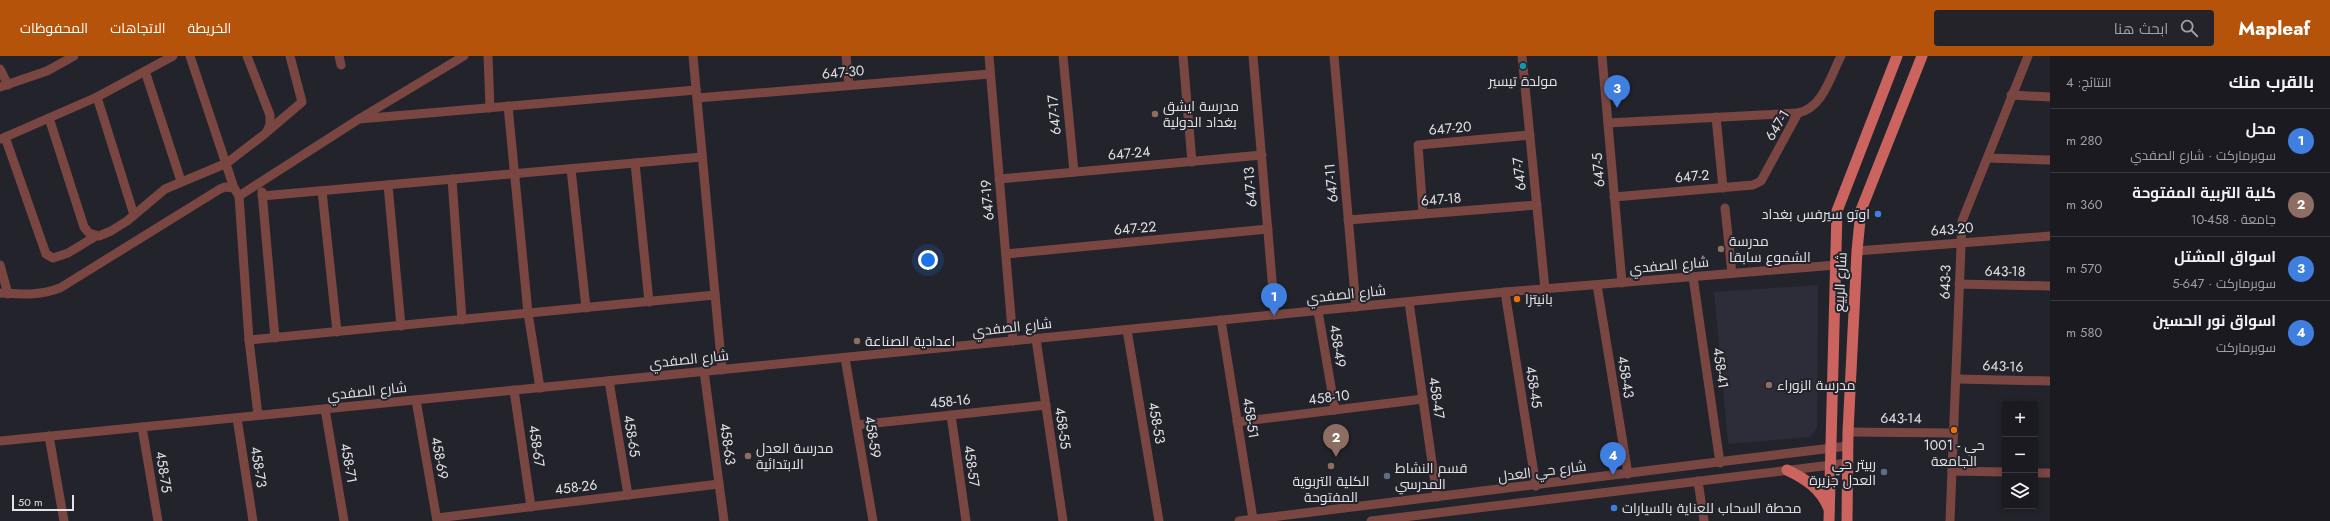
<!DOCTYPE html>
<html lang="ar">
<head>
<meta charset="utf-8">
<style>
  :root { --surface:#1a1a20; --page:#232329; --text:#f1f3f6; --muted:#9fa1a5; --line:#38383e; --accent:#b45309 }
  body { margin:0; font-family:Jost,Cairo,sans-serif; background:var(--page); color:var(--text); direction:rtl }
  .controls { position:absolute; right:12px; bottom:12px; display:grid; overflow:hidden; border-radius:4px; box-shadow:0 2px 10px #0003 }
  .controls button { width:36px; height:36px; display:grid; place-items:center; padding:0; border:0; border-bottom:1px solid var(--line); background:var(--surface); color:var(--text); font:20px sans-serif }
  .scale { position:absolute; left:12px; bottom:10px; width:62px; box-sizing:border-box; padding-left:4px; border:2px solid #e2e2e7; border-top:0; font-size:11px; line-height:14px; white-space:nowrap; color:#e2e2e7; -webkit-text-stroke:3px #23232b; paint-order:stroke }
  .you { position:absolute; left:928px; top:204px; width:14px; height:14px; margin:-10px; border:3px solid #fff; border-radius:50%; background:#1a73e8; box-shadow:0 0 0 6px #1a73e833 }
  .badge { display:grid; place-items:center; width:26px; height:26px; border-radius:50%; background:var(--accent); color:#fff; font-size:13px; font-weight:700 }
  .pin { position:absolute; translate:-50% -33px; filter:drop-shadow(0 1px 2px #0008) }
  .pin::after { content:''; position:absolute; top:21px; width:14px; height:12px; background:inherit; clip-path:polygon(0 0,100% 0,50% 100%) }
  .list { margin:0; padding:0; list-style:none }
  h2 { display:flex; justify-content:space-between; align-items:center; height:52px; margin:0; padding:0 16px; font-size:17px }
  h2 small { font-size:13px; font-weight:400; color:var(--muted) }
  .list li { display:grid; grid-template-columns:26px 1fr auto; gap:12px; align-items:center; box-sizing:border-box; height:64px; padding:0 16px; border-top:1px solid var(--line) }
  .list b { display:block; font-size:15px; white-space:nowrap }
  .list p { margin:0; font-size:13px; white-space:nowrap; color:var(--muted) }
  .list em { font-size:13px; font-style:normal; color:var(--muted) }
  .icon { flex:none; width:22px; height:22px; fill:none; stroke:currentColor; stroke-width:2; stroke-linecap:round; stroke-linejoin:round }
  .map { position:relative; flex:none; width:2050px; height:465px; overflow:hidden; direction:ltr }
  header { display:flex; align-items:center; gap:24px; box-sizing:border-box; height:56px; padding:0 20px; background:var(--accent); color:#fff }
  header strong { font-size:19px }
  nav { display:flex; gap:22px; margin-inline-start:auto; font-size:14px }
  .search { width:280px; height:36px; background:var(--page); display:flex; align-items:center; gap:10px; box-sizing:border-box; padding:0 14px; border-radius:4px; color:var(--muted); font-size:15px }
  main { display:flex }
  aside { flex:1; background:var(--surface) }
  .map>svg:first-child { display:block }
  .built { fill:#2d2d3a }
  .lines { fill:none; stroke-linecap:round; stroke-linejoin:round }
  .minor { stroke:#794642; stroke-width:9 }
  .major { stroke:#cb645e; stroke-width:11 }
  .culture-dot { fill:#0f9aa8; stroke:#23232b; stroke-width:1.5 }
  .education-dot { fill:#8d6e63; stroke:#23232b; stroke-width:1.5 }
  .shop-dot { fill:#3f7fe0; stroke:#23232b; stroke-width:1.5 }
  .food-dot { fill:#e8710a; stroke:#23232b; stroke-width:1.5 }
  .service-dot { fill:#5c6f8a; stroke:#23232b; stroke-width:1.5 }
  .labels { text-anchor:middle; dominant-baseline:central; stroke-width:4; stroke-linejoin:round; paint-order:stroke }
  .street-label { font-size:14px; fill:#e2e2e7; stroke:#23232b }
  .poi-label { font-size:14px; fill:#e2e2e7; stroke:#23232b; text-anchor:start }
</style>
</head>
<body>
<header>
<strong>Mapleaf</strong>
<div class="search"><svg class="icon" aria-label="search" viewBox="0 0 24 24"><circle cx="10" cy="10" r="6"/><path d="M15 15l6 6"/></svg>ابحث هنا</div>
<nav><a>الخريطة</a><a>الاتجاهات</a><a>المحفوظات</a></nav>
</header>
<main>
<aside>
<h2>بالقرب منك<small>النتائج: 4</small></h2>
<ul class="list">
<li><span class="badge" style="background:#3f7fe0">1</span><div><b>محل</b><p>سوبرماركت · شارع الصفدي</p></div><em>280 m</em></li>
<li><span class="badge" style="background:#8d6e63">2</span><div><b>كلية التربية المفتوحة</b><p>جامعة · 458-10</p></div><em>360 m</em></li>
<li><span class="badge" style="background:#3f7fe0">3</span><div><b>اسواق المشتل</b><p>سوبرماركت · 647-5</p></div><em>570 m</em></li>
<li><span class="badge" style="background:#3f7fe0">4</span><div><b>اسواق نور الحسين</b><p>سوبرماركت</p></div><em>580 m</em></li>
</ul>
</aside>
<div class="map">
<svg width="2050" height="465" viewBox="0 0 2050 465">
  <rect width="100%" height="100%" fill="#23232b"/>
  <path class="built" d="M1818,229L1817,372L1810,381L1728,388L1714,236Z"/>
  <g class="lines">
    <g class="minor">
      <path d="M190,0L234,132"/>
      <path d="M339,0L341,9"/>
      <path d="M488,0L490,52"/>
      <path d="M693,0L722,314"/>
      <path d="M846,0L849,29"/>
      <path d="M989,0L1013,285"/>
      <path d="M1063,0L1074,116"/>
      <path d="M1183,0L1192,106"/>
      <path d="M1253,0L1275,259"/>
      <path d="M1334,0L1356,251"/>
      <path d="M1522,0L1545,233"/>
      <path d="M1602,0L1622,227"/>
      <path d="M0,13L8,29"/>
      <path d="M145,15L181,125"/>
      <path d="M0,31L47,15L74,0"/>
      <path d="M2011,39L2050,41"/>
      <path d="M697,42L990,18"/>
      <path d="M508,50L528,257L540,332"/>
      <path d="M1716,61L1723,132"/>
      <path d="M49,62L84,171L89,177L99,180L111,175L127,165L165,133L227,107L266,77L270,69V59L247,0"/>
      <path d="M359,63L696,34"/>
      <path d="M1608,67L1798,57"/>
      <path d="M268,75L302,46L290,0"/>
      <path d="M5,81L46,198L53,202L68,197L96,180"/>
      <path d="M1,83L97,41"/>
      <path d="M1988,102L2050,104"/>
      <path d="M635,107L649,246"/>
      <path d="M571,113L586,252"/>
      <path d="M452,123L462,264"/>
      <path d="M999,123L1262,99"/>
      <path d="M388,129L401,270"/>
      <path d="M322,135L337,276"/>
      <path d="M262,136L275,282"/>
      <path d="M239,140L359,63L464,0"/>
      <path d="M262,140L702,101"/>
      <path d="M1614,141L1753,129L1761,125L1798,57C1823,52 1830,21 1841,0"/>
      <path d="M1725,152L1732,217"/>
      <path d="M1423,158L1418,89L1530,79"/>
      <path d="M134,159L97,41L173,0"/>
      <path d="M1348,164L1537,149"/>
      <path d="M1857,195L2050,180"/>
      <path d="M1006,198L1268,173"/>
      <path d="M0,209L8,238"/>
      <path d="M1693,221L1720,407"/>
      <path d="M1959,228L2050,230"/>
      <path d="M1597,229L1628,418"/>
      <path d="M1505,236L1536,430"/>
      <path d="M0,237C22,238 38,240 60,232L220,133L225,131L234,132L239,140L249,284L258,359"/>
      <path d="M1409,246L1437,441"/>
      <path d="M1318,255L1335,354"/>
      <path d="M1221,264L1253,463"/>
      <path d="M1127,274L1159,465"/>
      <path d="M1036,283L1063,465"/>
      <path d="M249,284L715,239"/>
      <path d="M845,302L873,465"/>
      <path d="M704,315L724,465"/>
      <path d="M1956,323L2050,325"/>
      <path d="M609,325L628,439"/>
      <path d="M514,334L531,451"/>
      <path d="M416,344L437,465"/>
      <path d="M325,353L344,465"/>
      <path d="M951,359L966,465"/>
      <path d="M237,362L253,465"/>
      <path d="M1237,366L1423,343"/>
      <path d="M857,369L1046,349"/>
      <path d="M142,371L158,465"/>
      <path d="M1848,376L1954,377"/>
      <path d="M49,380L64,465"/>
      <path d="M0,385L1505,236L1836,209"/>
      <path d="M1952,415L2005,416"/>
      <path d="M2035,417H2050"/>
      <path d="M1698,425L1704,465"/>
      <path d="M437,462L719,428"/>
      <path d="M1239,465L1848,390"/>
      <path d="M1371,465L1848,407"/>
      <path d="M1950,465L1962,165L2028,0"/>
    </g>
    <g class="major">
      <path d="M1787,414C1806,423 1821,433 1829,453"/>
      <path d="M1829,465L1837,155L1897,0"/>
      <path d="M1847,465L1848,376L1857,195L1861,154L1922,0"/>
    </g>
  </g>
  <circle class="culture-dot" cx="1523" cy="10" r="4"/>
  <g class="education-dot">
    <circle cx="1155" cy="58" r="4"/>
    <circle cx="1721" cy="193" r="4"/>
    <circle cx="857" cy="285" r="4"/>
    <circle cx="1769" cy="329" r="4"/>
    <circle cx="748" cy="400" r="4"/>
    <circle cx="1331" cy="410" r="4"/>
  </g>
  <g class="shop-dot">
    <circle cx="1878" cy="158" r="4"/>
    <circle cx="1614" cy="452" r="4"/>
  </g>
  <g class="food-dot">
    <circle cx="1517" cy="243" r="4"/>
    <circle cx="1954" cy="374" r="4"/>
  </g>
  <g class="service-dot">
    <circle cx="1884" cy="416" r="4"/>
    <circle cx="1387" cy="420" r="4"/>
  </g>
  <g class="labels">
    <g class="street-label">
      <text transform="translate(843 16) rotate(-5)">647-30</text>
      <text transform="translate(1054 59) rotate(-95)">647-17</text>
      <text transform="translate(1777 69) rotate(-59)">647-1</text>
      <text transform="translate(1450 72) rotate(-5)">647-20</text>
      <text transform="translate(1129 97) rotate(-5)">647-24</text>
      <text transform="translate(1598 114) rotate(-95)">647-5</text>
      <text transform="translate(1519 118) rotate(-96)">647-7</text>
      <text transform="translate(1692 120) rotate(-5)">647-2</text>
      <text transform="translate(1331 127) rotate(-95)">647-11</text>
      <text transform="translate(1250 131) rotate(-95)">647-13</text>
      <text transform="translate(1441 143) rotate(-5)">647-18</text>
      <text transform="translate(987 144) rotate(-95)">647-19</text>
      <text transform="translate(1135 172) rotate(-5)">647-22</text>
      <text transform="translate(1952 173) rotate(-5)">643-20</text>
      <text transform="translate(1669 209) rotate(-5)">شارع الصفدي</text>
      <text transform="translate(2005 215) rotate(1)">643-18</text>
      <text transform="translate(1840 226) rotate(-87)">شارع الربيع</text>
      <text transform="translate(1945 226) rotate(-88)">643-3</text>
      <text transform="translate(1346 238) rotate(-6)">شارع الصفدي</text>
      <text transform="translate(1012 271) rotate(-6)">شارع الصفدي</text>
      <text transform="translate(1338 290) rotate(81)">458-49</text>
      <text transform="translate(689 303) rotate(-6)">شارع الصفدي</text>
      <text transform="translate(2003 310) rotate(2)">643-16</text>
      <text transform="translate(1721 312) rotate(82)">458-41</text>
      <text transform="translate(1626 321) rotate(81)">458-43</text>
      <text transform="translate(1534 331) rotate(81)">458-45</text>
      <text transform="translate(367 335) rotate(-6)">شارع الصفدي</text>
      <text transform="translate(1329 341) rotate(-7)">458-10</text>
      <text transform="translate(1437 342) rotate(82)">458-47</text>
      <text transform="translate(950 345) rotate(-6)">458-16</text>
      <text transform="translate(1251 362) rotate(81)">458-51</text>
      <text transform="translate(1901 362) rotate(1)">643-14</text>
      <text transform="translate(1157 367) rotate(80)">458-53</text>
      <text transform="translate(1063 372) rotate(82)">458-55</text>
      <text transform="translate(632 380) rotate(81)">458-65</text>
      <text transform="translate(873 381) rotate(81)">458-59</text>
      <text transform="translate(728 388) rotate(82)">458-63</text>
      <text transform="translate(537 390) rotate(82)">458-67</text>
      <text transform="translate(440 402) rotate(80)">458-69</text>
      <text transform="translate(349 407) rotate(80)">458-71</text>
      <text transform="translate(972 410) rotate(82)">458-57</text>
      <text transform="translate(259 411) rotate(81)">458-73</text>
      <text transform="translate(1542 415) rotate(-7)">شارع حي العدل</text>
      <text transform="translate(164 416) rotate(81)">458-75</text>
      <text transform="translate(576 431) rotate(-7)">458-26</text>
    </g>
    <g class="poi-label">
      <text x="1523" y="25" text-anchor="middle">مولدة تيسير</text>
      <text x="1163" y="50">مدرسة ايشق<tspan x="1163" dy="16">بغداد الدولية</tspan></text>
      <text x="1870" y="158" text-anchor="end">اوتو سيرفس بغداد</text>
      <text x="1729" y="185">مدرسة<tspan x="1729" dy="16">الشموع سابقا</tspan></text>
      <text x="1525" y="243">بانيتزا</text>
      <text x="865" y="285">اعدادية الصناعة</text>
      <text x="1777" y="329">مدرسة الزوراء</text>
      <text x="1954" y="389" text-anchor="middle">1001 - حي<tspan x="1954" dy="16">الجامعة</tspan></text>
      <text x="756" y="392">مدرسة العدل<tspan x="756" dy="16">الابتدائية</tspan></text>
      <text x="1876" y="408" text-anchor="end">ربيتر حي<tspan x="1876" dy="16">العدل جزيرة</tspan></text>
      <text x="1395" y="412">قسم النشاط<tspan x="1395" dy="16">المدرسي</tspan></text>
      <text x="1331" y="425" text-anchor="middle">الكلية التربوية<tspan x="1331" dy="16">المفتوحة</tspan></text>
      <text x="1622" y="452">محطة السحاب للعناية بالسيارات</text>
    </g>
  </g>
</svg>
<div class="controls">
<button>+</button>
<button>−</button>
<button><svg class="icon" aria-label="layers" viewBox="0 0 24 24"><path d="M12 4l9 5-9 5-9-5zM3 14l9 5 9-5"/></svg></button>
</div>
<div class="scale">50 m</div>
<div class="you"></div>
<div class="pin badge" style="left:1274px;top:260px;background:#3f7fe0">1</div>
<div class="pin badge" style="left:1336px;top:401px;background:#8d6e63">2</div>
<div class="pin badge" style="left:1617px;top:52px;background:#3f7fe0">3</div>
<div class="pin badge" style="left:1613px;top:419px;background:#3f7fe0">4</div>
</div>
</main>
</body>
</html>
